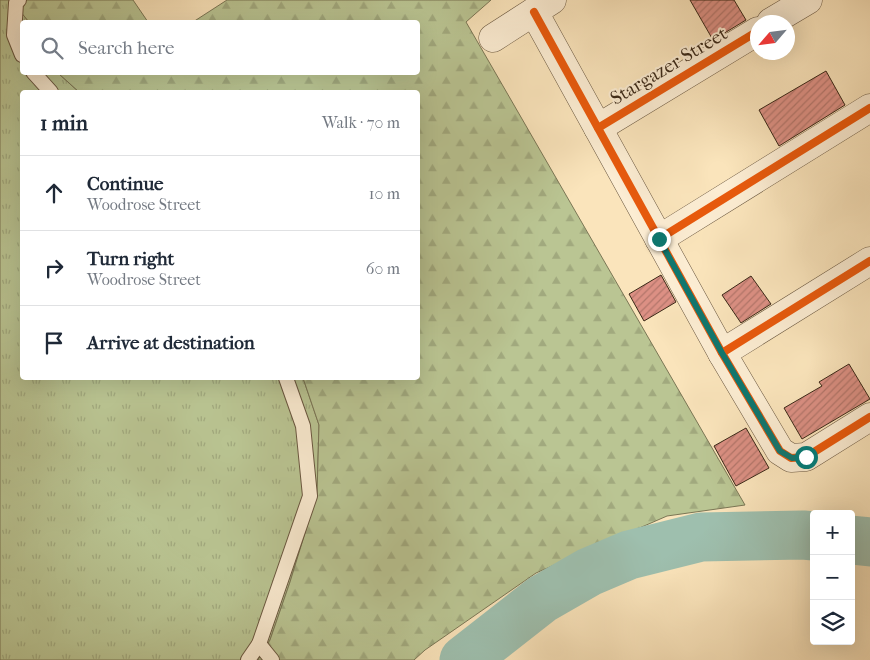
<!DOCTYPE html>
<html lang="en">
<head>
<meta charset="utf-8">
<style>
  :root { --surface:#fff; --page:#f2f2f3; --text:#1f2937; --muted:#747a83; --line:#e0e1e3 }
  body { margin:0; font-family:"IM FELL French Canon",serif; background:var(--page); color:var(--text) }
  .controls { position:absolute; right:15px; bottom:15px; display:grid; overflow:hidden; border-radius:5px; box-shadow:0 5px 20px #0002 }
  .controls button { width:45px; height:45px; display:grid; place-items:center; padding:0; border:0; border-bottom:1px solid var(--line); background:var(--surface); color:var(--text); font:25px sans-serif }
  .compass { position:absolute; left:750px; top:15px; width:45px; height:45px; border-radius:50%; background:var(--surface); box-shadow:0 5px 20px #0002; rotate:242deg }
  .stop { position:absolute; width:15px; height:15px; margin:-11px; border:4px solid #0f766e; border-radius:50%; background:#fff }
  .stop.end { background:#0f766e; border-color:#fff; box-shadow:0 1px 5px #0008 }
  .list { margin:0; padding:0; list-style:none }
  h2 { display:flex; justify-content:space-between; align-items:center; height:65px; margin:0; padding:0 20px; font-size:21px }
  h2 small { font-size:16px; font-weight:400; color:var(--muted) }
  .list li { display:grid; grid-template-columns:32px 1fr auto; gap:15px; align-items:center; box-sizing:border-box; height:75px; padding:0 20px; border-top:1px solid var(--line) }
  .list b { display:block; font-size:19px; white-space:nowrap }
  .list p { margin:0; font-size:16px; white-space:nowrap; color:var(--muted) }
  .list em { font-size:16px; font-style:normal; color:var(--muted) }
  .icon { flex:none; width:28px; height:28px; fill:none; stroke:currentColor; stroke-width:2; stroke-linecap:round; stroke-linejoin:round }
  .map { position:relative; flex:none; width:870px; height:660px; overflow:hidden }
  .search { position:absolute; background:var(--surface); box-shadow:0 5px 20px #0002; left:20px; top:20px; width:400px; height:55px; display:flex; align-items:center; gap:12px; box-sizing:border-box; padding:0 18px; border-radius:5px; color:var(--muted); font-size:19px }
  .panel { position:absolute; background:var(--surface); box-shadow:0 5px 20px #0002; left:20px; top:90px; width:400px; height:290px; border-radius:5px }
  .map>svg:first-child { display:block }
  .grass { fill:url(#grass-tufts); stroke:#7a7655 }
  .forest { fill:url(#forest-firs); stroke:#7a7655 }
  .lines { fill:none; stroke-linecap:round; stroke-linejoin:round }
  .river { stroke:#9ebfae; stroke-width:49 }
  .building { fill:url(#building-hatch); stroke:#3a2817 }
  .service-casing { stroke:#6a5740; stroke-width:16 }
  .minor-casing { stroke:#6a5740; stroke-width:29 }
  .service { stroke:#fcedd3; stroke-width:14 }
  .minor { stroke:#fcedd3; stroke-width:28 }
  .cycleway-casing { stroke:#fcedd3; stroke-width:11 }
  .cycleway { stroke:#e8590c; stroke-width:8 }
  .route { stroke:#0f766e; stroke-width:6 }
  .labels { text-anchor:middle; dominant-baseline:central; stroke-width:4; stroke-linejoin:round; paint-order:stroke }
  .street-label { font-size:19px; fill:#3a2817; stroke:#fcedd3 }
</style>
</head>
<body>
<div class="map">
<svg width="870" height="660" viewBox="0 0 870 660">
  <defs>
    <pattern id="grass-tufts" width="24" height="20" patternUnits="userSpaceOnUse" patternTransform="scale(1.25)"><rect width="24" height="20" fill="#bac593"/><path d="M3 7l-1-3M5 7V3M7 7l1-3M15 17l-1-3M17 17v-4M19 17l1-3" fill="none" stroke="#a1a97e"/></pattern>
    <pattern id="forest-firs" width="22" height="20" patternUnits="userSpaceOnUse" patternTransform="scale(1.25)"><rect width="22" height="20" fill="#bac593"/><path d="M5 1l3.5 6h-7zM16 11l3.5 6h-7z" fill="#a1a97e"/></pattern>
    <pattern id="building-hatch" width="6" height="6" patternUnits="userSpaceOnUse" patternTransform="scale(1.25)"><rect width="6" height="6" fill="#dc9084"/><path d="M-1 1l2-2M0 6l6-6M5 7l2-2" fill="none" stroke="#b3766b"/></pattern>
  </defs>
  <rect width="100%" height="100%" fill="#fae4bb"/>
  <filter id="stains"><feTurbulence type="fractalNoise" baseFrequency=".004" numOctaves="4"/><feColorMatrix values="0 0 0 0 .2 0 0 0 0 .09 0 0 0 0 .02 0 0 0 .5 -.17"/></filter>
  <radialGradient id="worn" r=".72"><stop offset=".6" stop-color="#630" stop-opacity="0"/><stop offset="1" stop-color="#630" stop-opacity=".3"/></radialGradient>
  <path class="grass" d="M0,0H11L29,22H22V72L58,73L79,92H22V378H303L319,425L317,494L290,582L270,640L258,660H0Z"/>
  <g class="forest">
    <path d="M11,0H133L148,22H29Z"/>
    <path d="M227,0H491L466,22L745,505L667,516L536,573L425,650L414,660H258L270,640L290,582L317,494L319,425L303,378H418V92H79L58,73L418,72V22H193Z"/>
  </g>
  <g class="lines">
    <g class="river">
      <path d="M851,540L870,542"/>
      <path d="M464,660L542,599L589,572L629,555L701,537L803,535L814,536"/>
    </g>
  </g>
  <g class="building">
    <path d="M690,0H734L746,20L713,40Z"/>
    <path d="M826,71L845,105L779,146L759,110Z"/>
    <path d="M661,275L676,302L644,321L629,294Z"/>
    <path d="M751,276L771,304L741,323L722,295Z"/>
    <path d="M849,364L870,399L802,439L784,408L822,386L819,382Z"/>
    <path d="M746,428L769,468L736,486L714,446Z"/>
  </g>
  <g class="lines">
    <g class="service-casing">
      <g id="service">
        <path d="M19,0L16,3L14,35L22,55"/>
        <path d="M33,72L51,92"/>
        <path d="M259,644L272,660"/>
        <path d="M248,660L259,644L310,496L303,426L286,378"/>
      </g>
    </g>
    <g class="minor-casing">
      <g id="minor">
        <path d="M534,12L722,353L780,451L791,458L806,457L870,417"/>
        <path d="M771,22L808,0"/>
        <path d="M493,38L552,0"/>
        <path d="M598,128L758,31"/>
        <path d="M659,239L870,108"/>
        <path d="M722,353L870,261"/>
      </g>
    </g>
    <use href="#service" class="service"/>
    <use href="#minor" class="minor"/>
    <g class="cycleway-casing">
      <g id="cycleway">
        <path d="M534,12L722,353L780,451L791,458L806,457L870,417"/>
        <path d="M598,128L758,31"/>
        <path d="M659,239L870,108"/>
        <path d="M722,353L870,261"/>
      </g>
    </g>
    <use href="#cycleway" class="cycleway"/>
  </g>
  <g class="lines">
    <path class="route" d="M659,239L722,353L780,451L792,458L806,457"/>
  </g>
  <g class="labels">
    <g class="street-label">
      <text transform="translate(669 66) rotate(-31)">Stargazer Street</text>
    </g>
  </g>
  <rect width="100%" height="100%" filter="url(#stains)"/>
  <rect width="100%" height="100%" fill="url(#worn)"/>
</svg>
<div class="controls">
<button>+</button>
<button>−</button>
<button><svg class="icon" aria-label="layers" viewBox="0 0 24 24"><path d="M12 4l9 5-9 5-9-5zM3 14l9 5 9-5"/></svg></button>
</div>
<svg class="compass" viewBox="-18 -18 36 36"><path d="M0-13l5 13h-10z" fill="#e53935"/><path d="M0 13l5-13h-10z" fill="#747a83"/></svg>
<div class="stop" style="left:806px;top:457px"></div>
<div class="stop end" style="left:659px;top:239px"></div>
<div class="search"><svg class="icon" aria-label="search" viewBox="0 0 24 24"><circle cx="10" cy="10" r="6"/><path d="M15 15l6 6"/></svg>Search here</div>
<section class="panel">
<h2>1 min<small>Walk · 70 m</small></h2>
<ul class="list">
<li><svg class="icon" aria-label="ahead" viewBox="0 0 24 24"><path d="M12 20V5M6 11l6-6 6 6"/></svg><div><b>Continue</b><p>Woodrose Street</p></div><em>10 m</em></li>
<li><svg class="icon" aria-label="right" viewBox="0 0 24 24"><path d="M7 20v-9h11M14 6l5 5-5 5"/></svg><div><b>Turn right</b><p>Woodrose Street</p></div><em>60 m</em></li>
<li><svg class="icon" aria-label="arrive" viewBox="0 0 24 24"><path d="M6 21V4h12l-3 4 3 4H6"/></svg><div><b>Arrive at destination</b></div></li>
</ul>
</section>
</div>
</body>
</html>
